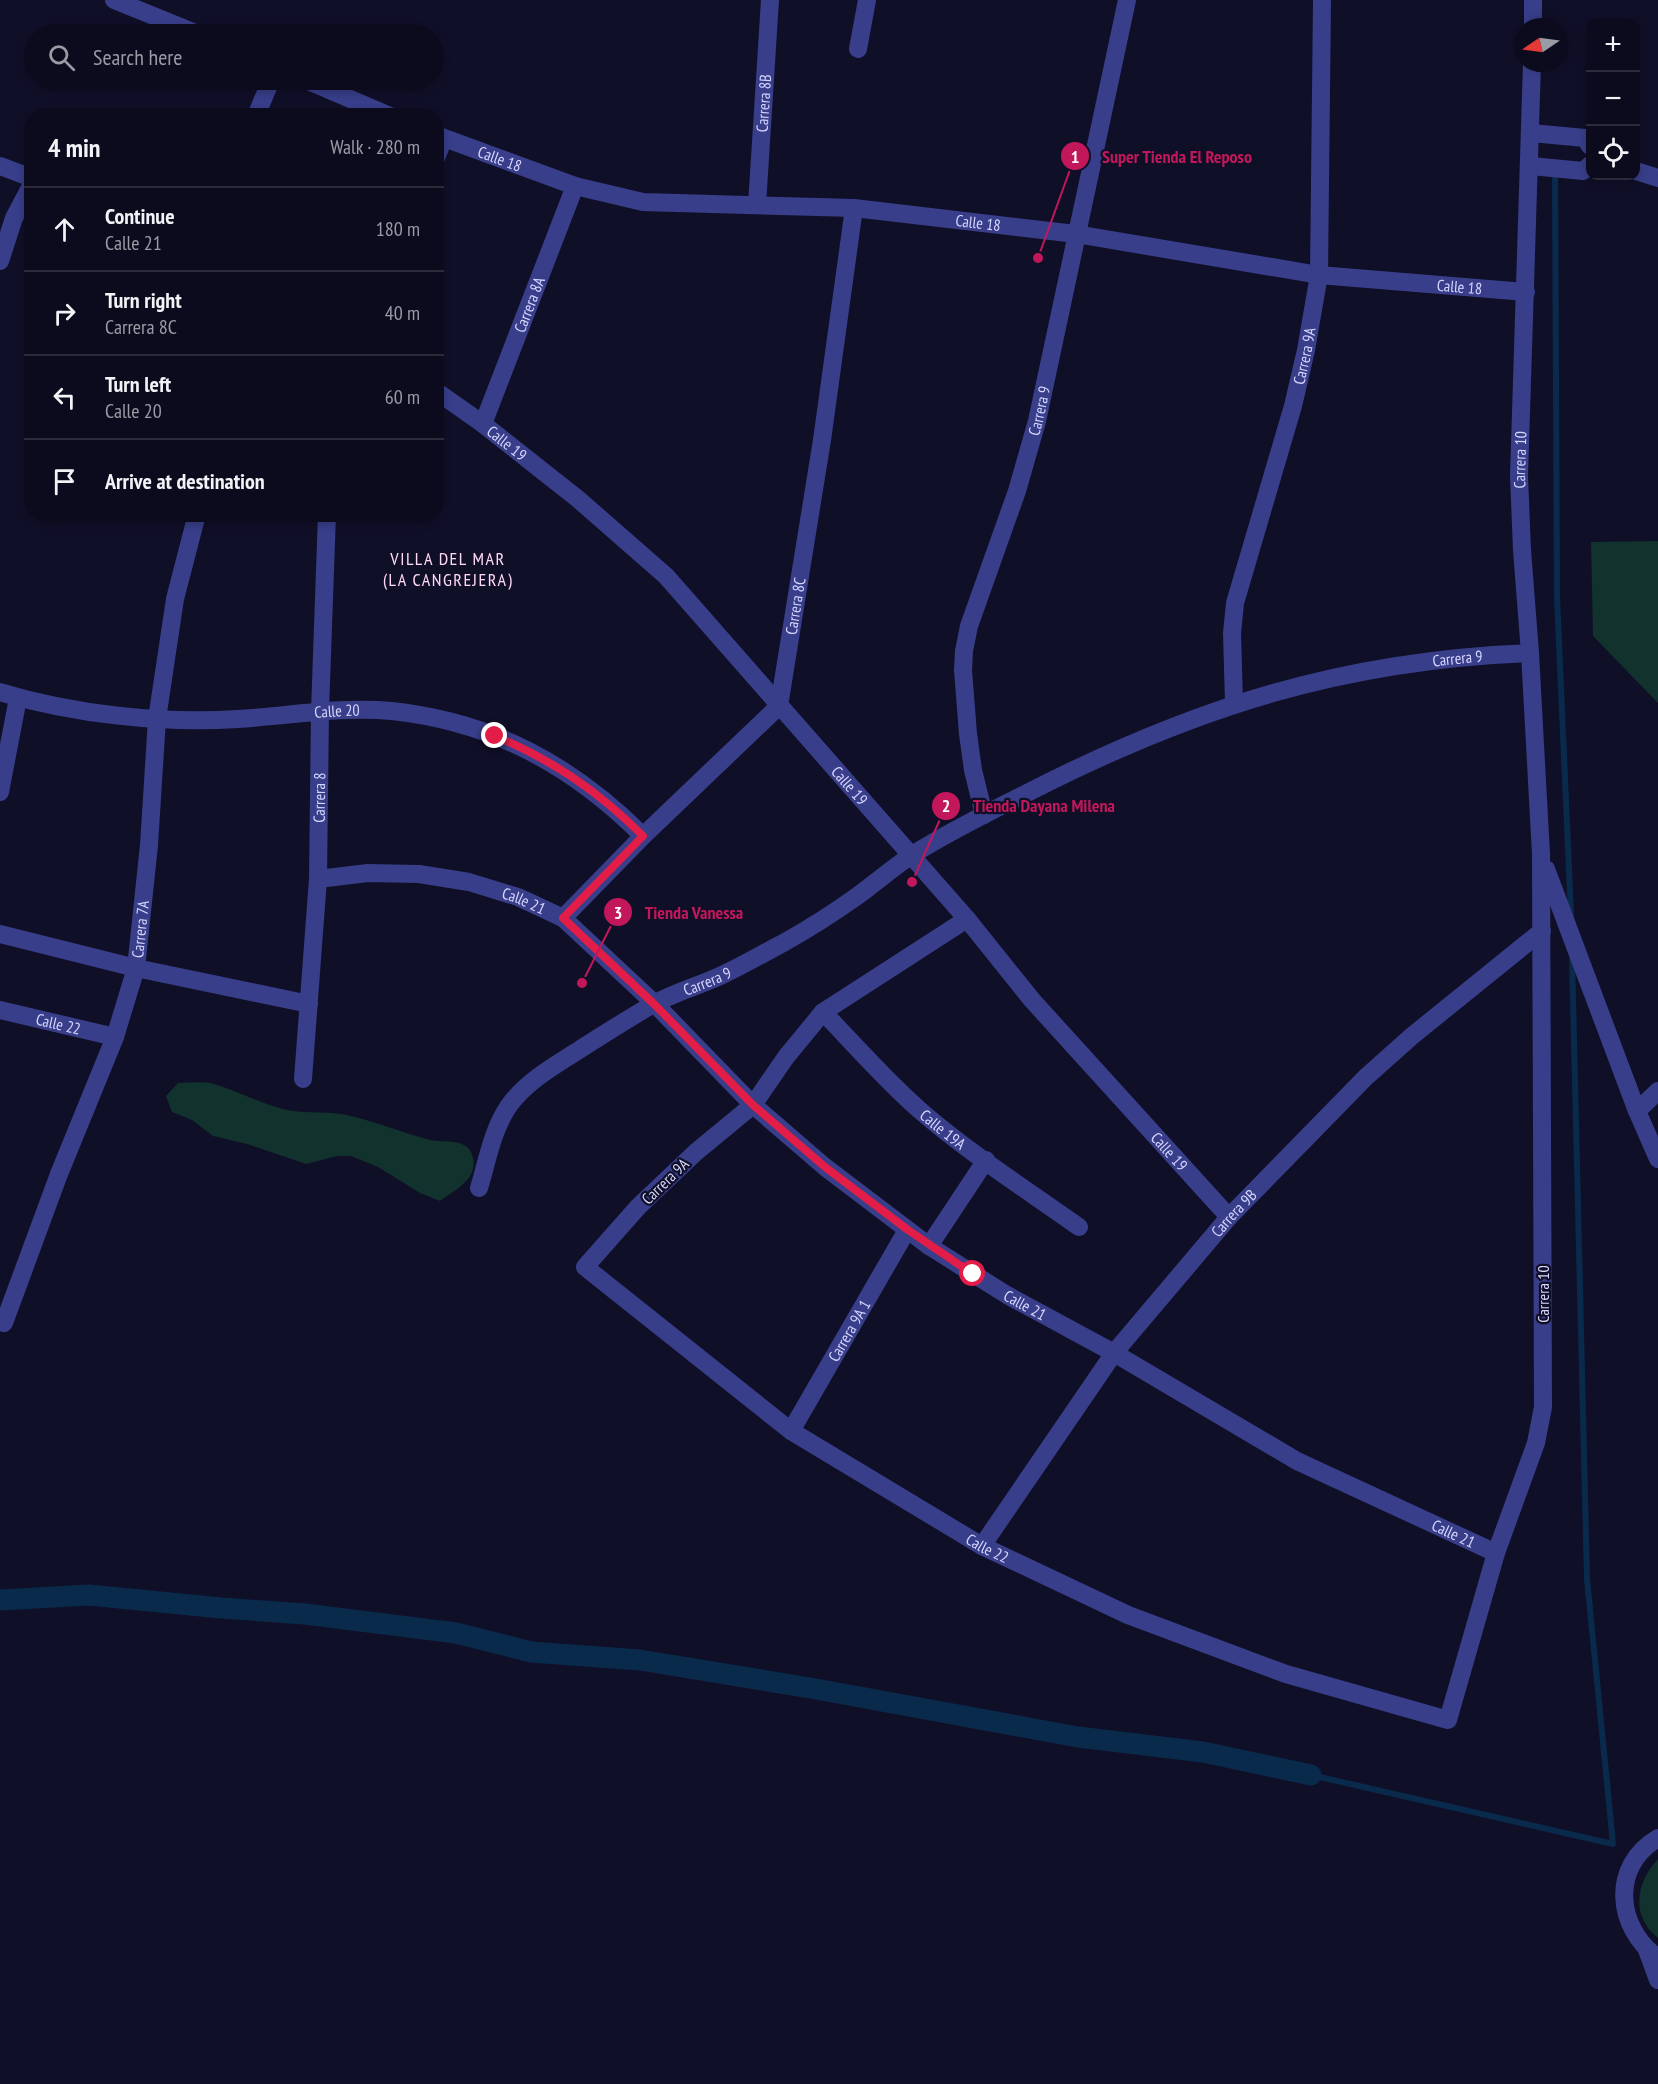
<!DOCTYPE html>
<html lang="en">
<head>
<meta charset="utf-8">
<style>
  :root { --surface:#0c0b1e; --page:#151427; --text:#f1f3f6; --muted:#9a9ba4; --line:#2c2b3c }
  body { margin:0; font-family:"PT Sans Narrow",sans-serif; background:var(--page); color:var(--text) }
  .controls { position:absolute; right:18px; top:18px; display:grid; overflow:hidden; border-radius:12px; box-shadow:0 3px 9px #0003 }
  .controls button { width:54px; height:54px; display:grid; place-items:center; padding:0; border:0; border-bottom:2px solid var(--line); background:var(--surface); color:var(--text); font:30px sans-serif }
  .compass { position:absolute; left:1514px; top:18px; width:54px; height:54px; border-radius:50%; background:var(--surface); box-shadow:0 3px 9px #0003; rotate:257deg }
  .stop { position:absolute; width:18px; height:18px; margin:-14px; border:4px solid #e11d48; border-radius:50%; background:#fff }
  .stop.end { background:#e11d48; border-color:#fff; box-shadow:0 2px 6px #0008 }
  .list { margin:0; padding:0; list-style:none }
  h2 { display:flex; justify-content:space-between; align-items:center; height:78px; margin:0; padding:0 24px; font-size:26px }
  h2 small { font-size:20px; font-weight:400; color:var(--muted) }
  .list li { display:grid; grid-template-columns:39px 1fr auto; gap:18px; align-items:center; box-sizing:border-box; height:84px; padding:0 24px; border-top:2px solid var(--line) }
  .list b { display:block; font-size:22px; white-space:nowrap }
  .list p { margin:0; font-size:20px; white-space:nowrap; color:var(--muted) }
  .list em { font-size:20px; font-style:normal; color:var(--muted) }
  .icon { flex:none; width:33px; height:33px; fill:none; stroke:currentColor; stroke-width:2; stroke-linecap:round; stroke-linejoin:round }
  .map { position:relative; flex:none; width:1658px; height:2084px; overflow:hidden }
  .search { position:absolute; background:var(--surface); box-shadow:0 3px 9px #0003; left:24px; top:24px; width:420px; height:66px; display:flex; align-items:center; gap:15px; box-sizing:border-box; padding:0 21px; border-radius:33px; color:var(--muted); font-size:22px }
  .panel { position:absolute; background:var(--surface); box-shadow:0 3px 9px #0003; left:24px; top:108px; width:420px; height:414px; border-radius:24px }
  .map>svg:first-child { display:block }
  .green { fill:#11322d }
  .lines { fill:none; stroke-linecap:round; stroke-linejoin:round }
  .stream { stroke:#0a2a4c; stroke-width:6 }
  .canal { stroke:#0a2a4c; stroke-width:21 }
  .minor { stroke:#383e89; stroke-width:18 }
  .route { stroke:#e11d48; stroke-width:8 }
  .labels { text-anchor:middle; dominant-baseline:central; stroke-width:4.5; stroke-linejoin:round; paint-order:stroke }
  .street-label { font-size:16px; fill:#d6d6ff; stroke:#100f28 }
  .neighbourhood-label { font-size:18px; letter-spacing:1.5px; fill:#ffd8f5; stroke:#100f28 }
  .leader { fill:none; stroke:#c2185b; stroke-width:2 }
  .callout-dot { fill:#c2185b; stroke:#100f28; stroke-width:2 }
  .mark-label { font-size:18px; text-anchor:middle; font-weight:bold; fill:#fff }
  .callout-label { font-size:18px; text-anchor:middle; font-weight:bold; fill:#c2185b; stroke:#100f28; stroke-width:4.5; stroke-linejoin:round; paint-order:stroke }
</style>
</head>
<body>
<div class="map">
<svg width="1658" height="2084" viewBox="0 0 1658 2084">
  <rect width="100%" height="100%" fill="#100f28"/>
  <g class="green">
    <path d="M1658,541V703L1593,636L1591,542Z"/>
    <path d="M178,1083C189,1083 203,1081 214,1084C238,1091 259,1103 283,1109C302,1114 322,1111 342,1114C372,1120 400,1132 430,1140C443,1143 464,1138 471,1152C482,1178 456,1189 440,1201L420,1193L378,1167L351,1156H337L306,1164L247,1144L213,1136L192,1120L172,1112L166,1096Z"/>
    <path d="M1658,1859V1938C1630,1916 1636,1882 1658,1859Z"/>
  </g>
  <g class="lines">
    <g class="stream">
      <path d="M1555,174L1557,597L1571,915"/>
      <path d="M1311,1775L1613,1844L1587,1579L1572,958"/>
    </g>
    <path class="canal" d="M0,1600L89,1595L221,1608L305,1614L456,1633L531,1652L640,1660L816,1689L1078,1737L1203,1752L1311,1775"/>
    <g class="minor">
      <path d="M114,0L198,34"/>
      <path d="M1533,27V0"/>
      <path d="M858,49L867,0"/>
      <path d="M306,80L390,116"/>
      <path d="M256,116L271,80"/>
      <path d="M1531,133L1585,138L1590,146"/>
      <path id="s1" d="M436,135L575,186L643,202L854,208L1076,234L1319,275L1526,292"/>
      <path d="M436,158L444,138"/>
      <path d="M0,166L32,178"/>
      <path d="M1531,166L1583,171L1590,165"/>
      <path d="M1636,171L1658,178"/>
      <path id="s2" d="M757,205L770,0"/>
      <path d="M0,261L14,218L32,184"/>
      <path id="s3" d="M436,391L483,424L578,499L666,576L967,919L1032,1000L1229,1217"/>
      <path id="s4" d="M483,424L575,186"/>
      <path id="s5" d="M0,692C73,714 162,724 238,719C290,716 340,706 392,711C493,722 572,765 643,836"/>
      <path id="s6" d="M1234,703L1232,633L1235,603L1293,406L1306,350L1319,275L1322,0"/>
      <path d="M0,792L18,698"/>
      <path id="s7" d="M984,815L973,770L968,734L963,670L964,651L969,626L1017,491L1037,421L1127,0"/>
      <path d="M1546,869L1637,1111L1658,1159"/>
      <path id="s8" d="M318,879L368,873L419,874L469,882L518,897L563,918L654,1003L753,1105L825,1167L929,1246L1007,1295L1114,1353L1297,1461L1496,1553"/>
      <path id="s9" d="M563,918L643,836L779,706L822,440L854,208"/>
      <path id="s10" d="M967,919L823,1012L786,1057L753,1105L696,1152L638,1207L585,1267L791,1431L982,1546L1128,1615L1286,1674L1448,1720L1496,1553L1536,1443L1543,1407L1541,854L1530,653L1522,550L1519,476L1532,63"/>
      <path d="M0,934L136,968L309,1004"/>
      <path id="s11" d="M0,1010L115,1037"/>
      <path id="s12" d="M823,1012C856,1046 887,1082 923,1113C972,1155 1027,1190 1079,1227"/>
      <path id="s13" d="M303,1079L318,879L320,711L327,514"/>
      <path d="M1637,1111L1658,1091"/>
      <path id="s14" d="M479,1188C487,1162 492,1131 508,1107C525,1082 554,1066 579,1050C603,1035 627,1019 652,1005C673,993 698,986 720,976C742,966 764,953 785,942C808,929 832,914 853,899C873,885 892,868 912,855C950,831 991,811 1031,791C1196,707 1344,660 1530,653"/>
      <path d="M929,1246L986,1160"/>
      <path id="s15" d="M4,1323L59,1174L115,1037L136,968L149,845L157,719L175,599L197,514"/>
      <path id="s16" d="M791,1431L907,1230"/>
      <path id="s17" d="M982,1546L1114,1353L1229,1217L1366,1077L1412,1036L1542,931"/>
      <path d="M1658,1838C1610,1866 1616,1928 1658,1958"/>
      <path d="M1647,1950L1658,1980"/>
    </g>
  </g>
  <g class="lines">
    <path class="route" d="M495,736C554,761 598,791 643,836L563,918L654,1004L753,1105L825,1167L908,1230L973,1274"/>
  </g>
  <g class="labels">
    <g class="street-label">
      <text stroke="none"><textPath href="#s2" startOffset="102">Carrera 8B</textPath></text>
      <text stroke="none"><textPath href="#s1" startOffset="68">Calle 18</textPath></text>
      <text stroke="none"><textPath href="#s1" startOffset="554">Calle 18</textPath></text>
      <text stroke="none"><textPath href="#s1" startOffset="1040">Calle 18</textPath></text>
      <text stroke="none"><textPath href="#s4" startOffset="128">Carrera 8A</textPath></text>
      <text stroke="none"><textPath href="#s6" startOffset="357">Carrera 9A</textPath></text>
      <text stroke="none"><textPath href="#s7" startOffset="418">Carrera 9</textPath></text>
      <text stroke="none"><textPath href="#s3" startOffset="88">Calle 19</textPath></text>
      <text stroke="none"><textPath href="#s10" startOffset="2782">Carrera 10</textPath></text>
      <text stroke="none"><textPath href="#s9" startOffset="404">Carrera 8C</textPath></text>
      <text stroke="none"><textPath href="#s14" startOffset="1150">Carrera 9</textPath></text>
      <text stroke="none"><textPath href="#s5" startOffset="340">Calle 20</textPath></text>
      <text stroke="none"><textPath href="#s3" startOffset="574">Calle 19</textPath></text>
      <text stroke="none"><textPath href="#s13" startOffset="282">Carrera 8</textPath></text>
      <text stroke="none"><textPath href="#s8" startOffset="210">Calle 21</textPath></text>
      <text stroke="none"><textPath href="#s15" startOffset="418">Carrera 7A</textPath></text>
      <text stroke="none"><textPath href="#s14" startOffset="324">Carrera 9</textPath></text>
      <text stroke="none"><textPath href="#s11" startOffset="60">Calle 22</textPath></text>
      <text stroke="none"><textPath href="#s12" startOffset="168">Calle 19A</textPath></text>
      <text stroke="none"><textPath href="#s3" startOffset="1060">Calle 19</textPath></text>
      <text transform="translate(665 1181) rotate(-44)">Carrera 9A</text>
      <text stroke="none"><textPath href="#s17" startOffset="418">Carrera 9B</textPath></text>
      <text transform="translate(1543 1294) rotate(-90)">Carrera 10</text>
      <text stroke="none"><textPath href="#s8" startOffset="858">Calle 21</textPath></text>
      <text stroke="none"><textPath href="#s16" startOffset="116">Carrera 9A 1</textPath></text>
      <text stroke="none"><textPath href="#s8" startOffset="1344">Calle 21</textPath></text>
      <text stroke="none"><textPath href="#s10" startOffset="1014">Calle 22</textPath></text>
    </g>
    <g class="neighbourhood-label">
      <text x="448" y="558">VILLA DEL MAR<tspan x="448" dy="21">(LA CANGREJERA)</tspan></text>
    </g>
  </g>
  <path class="leader" d="M1038 258L1075 156M912 882L946 806M582 983L618 912"/>
  <g class="callout-dot">
    <circle cx="1038" cy="258" r="6"/>
    <circle cx="912" cy="882" r="6"/>
    <circle cx="582" cy="983" r="6"/>
    <circle cx="1075" cy="156" r="15"/>
    <circle cx="946" cy="806" r="15"/>
    <circle cx="618" cy="912" r="15"/>
  </g>
  <g class="mark-label">
    <text x="1075" y="163">1</text>
    <text x="946" y="812">2</text>
    <text x="618" y="919">3</text>
  </g>
  <g class="callout-label">
    <text x="1177" y="163">Super Tienda El Reposo</text>
    <text x="1044" y="812">Tienda Dayana Milena</text>
    <text x="694" y="919">Tienda Vanessa</text>
  </g>
</svg>
<div class="controls">
<button>+</button>
<button>−</button>
<button><svg class="icon" aria-label="locate" viewBox="0 0 24 24"><circle cx="12" cy="12" r="6"/><path d="M12 2v4M12 18v4M2 12h4M18 12h4"/></svg></button>
</div>
<svg class="compass" viewBox="-18 -18 36 36"><path d="M0-13l5 13h-10z" fill="#e53935"/><path d="M0 13l5-13h-10z" fill="#9a9ba4"/></svg>
<div class="stop" style="left:973px;top:1274px"></div>
<div class="stop end" style="left:495px;top:736px"></div>
<div class="search"><svg class="icon" aria-label="search" viewBox="0 0 24 24"><circle cx="10" cy="10" r="6"/><path d="M15 15l6 6"/></svg>Search here</div>
<section class="panel">
<h2>4 min<small>Walk · 280 m</small></h2>
<ul class="list">
<li><svg class="icon" aria-label="ahead" viewBox="0 0 24 24"><path d="M12 20V5M6 11l6-6 6 6"/></svg><div><b>Continue</b><p>Calle 21</p></div><em>180 m</em></li>
<li><svg class="icon" aria-label="right" viewBox="0 0 24 24"><path d="M7 20v-9h11M14 6l5 5-5 5"/></svg><div><b>Turn right</b><p>Carrera 8C</p></div><em>40 m</em></li>
<li><svg class="icon" aria-label="left" viewBox="0 0 24 24"><path d="M17 20v-9H6M10 6l-5 5 5 5"/></svg><div><b>Turn left</b><p>Calle 20</p></div><em>60 m</em></li>
<li><svg class="icon" aria-label="arrive" viewBox="0 0 24 24"><path d="M6 21V4h12l-3 4 3 4H6"/></svg><div><b>Arrive at destination</b></div></li>
</ul>
</section>
</div>
</body>
</html>
